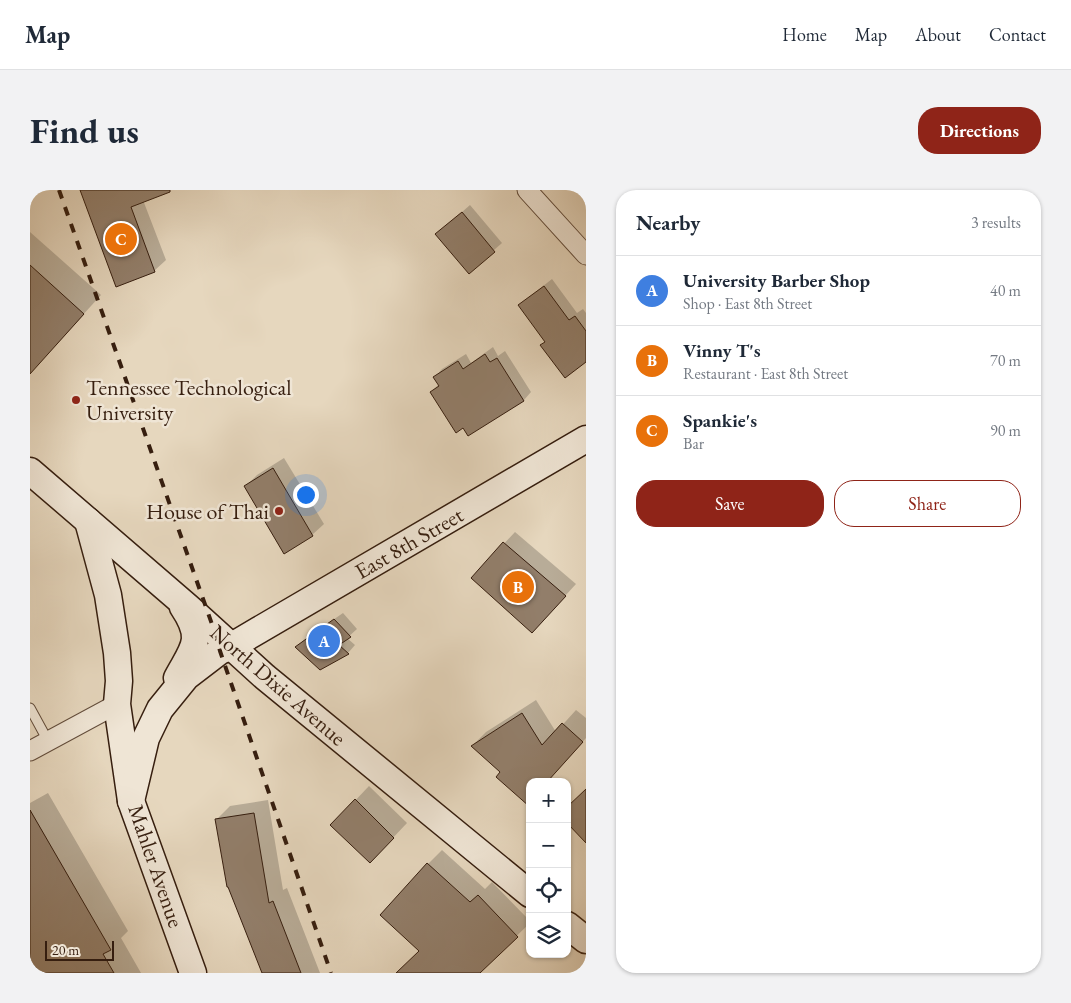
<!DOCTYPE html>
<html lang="en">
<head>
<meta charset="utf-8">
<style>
  :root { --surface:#fff; --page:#f2f2f3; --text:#1f2937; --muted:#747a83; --line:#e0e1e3; --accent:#8f2418 }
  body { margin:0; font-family:"EB Garamond",serif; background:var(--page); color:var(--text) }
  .controls { position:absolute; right:15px; bottom:15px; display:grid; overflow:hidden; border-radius:10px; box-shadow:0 1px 4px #0004 }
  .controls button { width:45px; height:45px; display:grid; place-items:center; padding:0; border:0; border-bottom:1px solid var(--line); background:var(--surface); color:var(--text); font:25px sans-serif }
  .scale { position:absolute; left:15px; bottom:12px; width:69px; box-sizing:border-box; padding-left:5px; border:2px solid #361e0f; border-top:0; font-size:14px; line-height:18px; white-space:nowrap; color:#361e0f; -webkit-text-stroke:4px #efe5d5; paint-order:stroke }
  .you { position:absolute; left:275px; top:304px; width:18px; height:18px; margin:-12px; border:4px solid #fff; border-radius:50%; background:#1a73e8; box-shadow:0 0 0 8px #1a73e833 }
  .badge { display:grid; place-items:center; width:32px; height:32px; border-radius:50%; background:var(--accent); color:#fff; font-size:16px; font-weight:700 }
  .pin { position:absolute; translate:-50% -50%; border:2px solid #fff; box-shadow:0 1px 5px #0006 }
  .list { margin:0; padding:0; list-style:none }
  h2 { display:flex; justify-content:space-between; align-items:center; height:65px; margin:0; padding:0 20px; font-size:21px }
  h2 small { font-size:16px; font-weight:400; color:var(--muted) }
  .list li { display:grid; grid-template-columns:32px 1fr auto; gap:15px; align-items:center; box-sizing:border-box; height:70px; padding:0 20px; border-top:1px solid var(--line) }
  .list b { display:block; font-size:19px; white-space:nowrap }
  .list p { margin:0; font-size:16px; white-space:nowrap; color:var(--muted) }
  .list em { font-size:16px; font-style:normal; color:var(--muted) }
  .actions { display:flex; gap:10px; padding:15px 20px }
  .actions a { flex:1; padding:11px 0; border:1px solid var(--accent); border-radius:20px; text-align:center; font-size:18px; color:var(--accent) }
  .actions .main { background:var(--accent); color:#fff }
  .icon { flex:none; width:28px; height:28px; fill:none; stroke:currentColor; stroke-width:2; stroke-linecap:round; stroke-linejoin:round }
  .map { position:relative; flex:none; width:556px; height:783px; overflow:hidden; border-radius:20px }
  header { display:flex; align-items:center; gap:30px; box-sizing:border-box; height:70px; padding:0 25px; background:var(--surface); border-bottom:1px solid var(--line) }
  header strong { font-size:24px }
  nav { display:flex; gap:28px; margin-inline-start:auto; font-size:18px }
  .intro { display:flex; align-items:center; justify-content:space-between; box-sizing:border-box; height:120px; padding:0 30px }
  h1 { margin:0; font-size:35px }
  .button { padding:12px 22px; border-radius:20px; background:var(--accent); color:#fff; font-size:18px; font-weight:700 }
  main { display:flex; gap:30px; padding:0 30px }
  aside { flex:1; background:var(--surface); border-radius:20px; box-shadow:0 1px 4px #0004 }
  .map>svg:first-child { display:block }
  .shadow { fill:#0003 }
  .building { fill:#927e6a; stroke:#361e0f }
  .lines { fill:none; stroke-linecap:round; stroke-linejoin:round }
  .lane-casing { stroke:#624c3b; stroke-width:11 }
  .street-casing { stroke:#624c3b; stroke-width:21 }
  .secondary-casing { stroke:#361e0f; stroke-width:29 }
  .lane { stroke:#efe5d5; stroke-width:9 }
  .street { stroke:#efe5d5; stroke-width:19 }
  .secondary { stroke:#efe5d5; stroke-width:26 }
  .rail { stroke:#361e0f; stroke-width:4; stroke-dasharray:9 9; stroke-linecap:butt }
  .poi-dot { fill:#8f2418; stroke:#efe5d5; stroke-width:2 }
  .labels { text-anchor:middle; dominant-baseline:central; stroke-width:5; stroke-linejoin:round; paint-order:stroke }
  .poi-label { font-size:22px; fill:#361e0f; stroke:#efe5d5; text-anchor:start }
  .street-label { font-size:22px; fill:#361e0f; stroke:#efe5d5 }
</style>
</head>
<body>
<header>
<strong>Map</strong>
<nav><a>Home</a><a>Map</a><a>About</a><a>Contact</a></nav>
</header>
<div class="intro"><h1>Find us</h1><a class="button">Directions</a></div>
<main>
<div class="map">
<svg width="556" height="783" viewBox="0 0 556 783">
  <rect width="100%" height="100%" fill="#e6d7be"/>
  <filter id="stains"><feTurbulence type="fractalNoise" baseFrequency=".004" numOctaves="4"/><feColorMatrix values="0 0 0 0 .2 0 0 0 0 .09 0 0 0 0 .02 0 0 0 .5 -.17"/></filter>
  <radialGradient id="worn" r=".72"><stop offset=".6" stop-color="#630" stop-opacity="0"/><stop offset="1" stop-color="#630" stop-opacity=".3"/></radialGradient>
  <g class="shadow">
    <path d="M51,0H123L113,10L136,70L124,81Z"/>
    <path d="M440,15L472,53L439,82L415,37Z"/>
    <path d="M0,42L71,105L0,183Z"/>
    <path d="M522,89L547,123L553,119L556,123V171L516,151L489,115Z"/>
    <path d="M463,157L468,166L475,161L501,202L494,210L438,245L433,237L401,202L409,194L405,187L412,179L436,164L441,173Z"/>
    <path d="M254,268L294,334L282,345L216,296L227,285Z"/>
    <path d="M485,342L546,394L513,430L442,388Z"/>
    <path d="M313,423L327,439L317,448L325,455L318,463L290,478L267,457L274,450Z"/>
    <path d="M506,510L526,542L546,520L556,528V548L517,592H500L472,581L443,555L456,542Z"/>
    <path d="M339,596L377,633L340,672L302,635Z"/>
    <path d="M18,603L98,741L91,748L111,783H0V613Z"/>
    <path d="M238,610L253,700L257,698L290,783H233L186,630L200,616Z"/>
    <path d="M412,660L455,699L462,692L500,731V733L448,783H367L391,760L398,674Z"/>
  </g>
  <g class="building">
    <path d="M50,0H140V2L101,17L125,82L86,97Z"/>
    <path d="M432,22L465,62L439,84L405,44Z"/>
    <path d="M0,75L54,124L0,184Z"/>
    <path d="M514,96L539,130L545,126L556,141V172L535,188L510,155L515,152L488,115Z"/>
    <path d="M455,164L460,172L467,168L494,211L438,246L433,238L426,243L400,202L409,196L403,187L428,171L433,179Z"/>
    <path d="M243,278L283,346L254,364L214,296Z"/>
    <path d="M473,352L536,406L502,443L441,388Z"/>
    <path d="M304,429L321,447L309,455L319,464L290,480L265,457Z"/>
    <path d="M492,523L512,555L532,533L553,552L517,592H500V617L466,587L470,582L441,556Z"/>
    <path d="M556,599V653L537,633V617Z"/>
    <path d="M325,609L364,648L340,673L300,635Z"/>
    <path d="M0,620L81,760L73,764L84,783H0Z"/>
    <path d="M224,623L239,713L243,711L271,783H232L198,697H197L185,629Z"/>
    <path d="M397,673L440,712L448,705L488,747L450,783H366L389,761L350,725Z"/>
  </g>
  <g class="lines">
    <g class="lane-casing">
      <path id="lane" d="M0,518L18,551"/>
    </g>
    <g class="street-casing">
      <g id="street">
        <path d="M497,0L556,65"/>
        <path d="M0,561L87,514"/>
      </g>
    </g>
    <g class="secondary-casing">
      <g id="secondary">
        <path d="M0,281L159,418L235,487L500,704"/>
        <path d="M58,331L78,405L87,463L89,491L87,514L101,611L163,783"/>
        <path d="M147,488C163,458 175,450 153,417"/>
        <path d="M101,611L116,548L130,519L156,487L190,461L202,456L229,440L556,249"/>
        <path d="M537,735L556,750"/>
      </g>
    </g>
    <use href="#lane" class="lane"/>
    <use href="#street" class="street"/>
    <use href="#secondary" class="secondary"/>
    <path class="rail" d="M29,0L184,440L190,461L301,783"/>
  </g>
  <g class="poi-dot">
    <circle cx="46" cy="210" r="5"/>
    <circle cx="249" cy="321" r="5"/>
  </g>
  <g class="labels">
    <g class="poi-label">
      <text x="56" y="197">Tennessee Technological<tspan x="56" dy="25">University</tspan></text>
      <text x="239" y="321" text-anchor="end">House of Thai</text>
    </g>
    <g class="street-label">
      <text transform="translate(379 353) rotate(-30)">East 8th Street</text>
      <text transform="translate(248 495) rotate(41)">North Dixie Avenue</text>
      <text transform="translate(126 676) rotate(71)">Mahler Avenue</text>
    </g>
  </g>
  <rect width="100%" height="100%" filter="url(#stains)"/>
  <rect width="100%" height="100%" fill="url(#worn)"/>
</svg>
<div class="controls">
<button>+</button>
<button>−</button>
<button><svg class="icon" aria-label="locate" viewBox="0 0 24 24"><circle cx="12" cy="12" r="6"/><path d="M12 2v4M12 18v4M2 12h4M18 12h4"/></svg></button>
<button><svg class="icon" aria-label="layers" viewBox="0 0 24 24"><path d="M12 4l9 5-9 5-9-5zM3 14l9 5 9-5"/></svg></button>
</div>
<div class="scale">20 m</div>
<div class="you"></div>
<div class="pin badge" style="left:294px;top:451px;background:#3f7fe0">A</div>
<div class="pin badge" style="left:488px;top:397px;background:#e8710a">B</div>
<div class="pin badge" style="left:91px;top:49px;background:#e8710a">C</div>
</div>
<aside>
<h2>Nearby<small>3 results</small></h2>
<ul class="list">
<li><span class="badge" style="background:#3f7fe0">A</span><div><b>University Barber Shop</b><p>Shop · East 8th Street</p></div><em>40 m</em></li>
<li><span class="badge" style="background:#e8710a">B</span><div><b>Vinny T's</b><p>Restaurant · East 8th Street</p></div><em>70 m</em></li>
<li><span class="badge" style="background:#e8710a">C</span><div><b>Spankie's</b><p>Bar</p></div><em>90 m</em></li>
</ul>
<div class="actions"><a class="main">Save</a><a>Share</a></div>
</aside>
</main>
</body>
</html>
